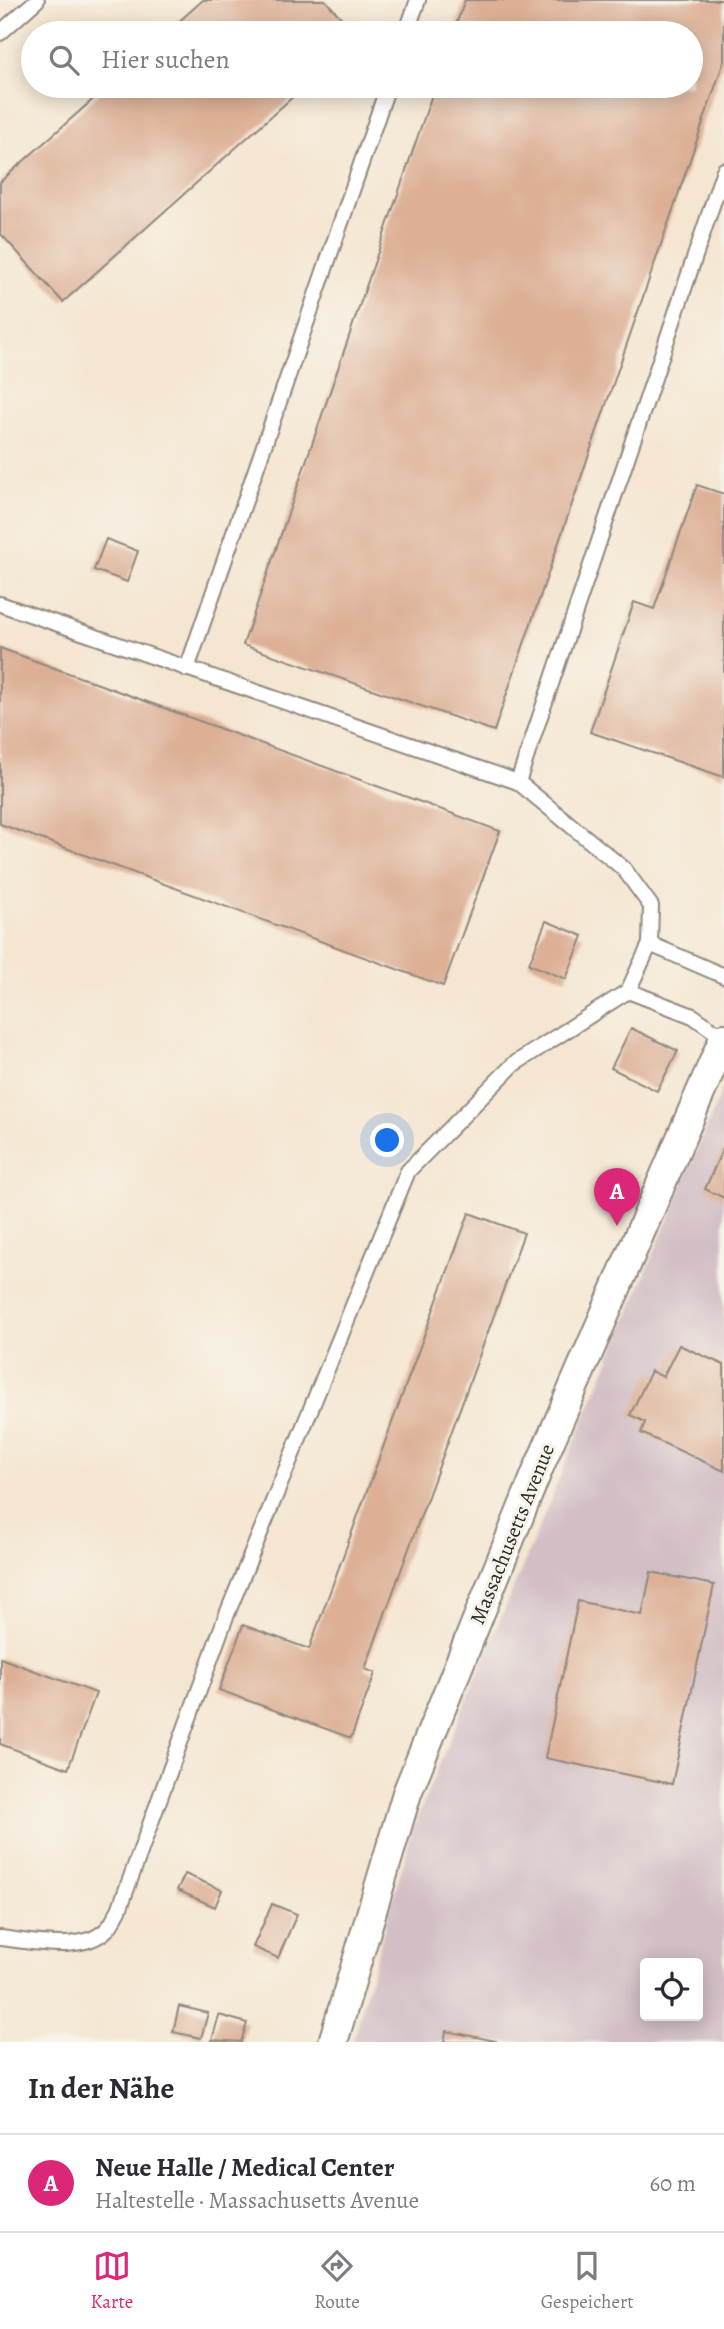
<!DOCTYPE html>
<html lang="de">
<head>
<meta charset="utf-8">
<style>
  :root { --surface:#fff; --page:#f2f2f3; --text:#2b2b33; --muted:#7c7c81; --line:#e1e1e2; --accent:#db2777 }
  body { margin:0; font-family:Alegreya,serif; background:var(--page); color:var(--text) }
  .controls { position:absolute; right:21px; bottom:21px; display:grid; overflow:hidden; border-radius:7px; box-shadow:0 4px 18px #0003 }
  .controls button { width:63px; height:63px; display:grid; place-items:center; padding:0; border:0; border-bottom:2px solid var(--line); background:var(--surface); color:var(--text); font:35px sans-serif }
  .you { position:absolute; left:388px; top:1141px; width:24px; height:24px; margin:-18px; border:5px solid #fff; border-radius:50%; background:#1a73e8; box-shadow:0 0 0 10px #1a73e833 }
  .badge { display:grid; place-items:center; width:46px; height:46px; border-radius:50%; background:var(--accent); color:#fff; font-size:23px; font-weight:700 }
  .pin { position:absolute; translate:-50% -58px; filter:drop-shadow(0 2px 4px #0008) }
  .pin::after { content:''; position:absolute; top:37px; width:24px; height:21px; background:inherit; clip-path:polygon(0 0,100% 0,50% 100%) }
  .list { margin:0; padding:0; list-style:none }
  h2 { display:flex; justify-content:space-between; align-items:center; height:91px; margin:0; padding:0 28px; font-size:30px }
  h2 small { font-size:23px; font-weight:400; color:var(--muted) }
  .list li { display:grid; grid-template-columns:46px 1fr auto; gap:21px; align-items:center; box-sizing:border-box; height:98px; padding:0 28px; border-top:2px solid var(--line) }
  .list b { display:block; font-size:26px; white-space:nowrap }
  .list p { margin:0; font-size:23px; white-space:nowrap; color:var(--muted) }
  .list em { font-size:23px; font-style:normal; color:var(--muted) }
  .icon { flex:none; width:38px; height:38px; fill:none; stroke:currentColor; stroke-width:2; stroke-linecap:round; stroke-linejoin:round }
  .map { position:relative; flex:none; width:724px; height:2042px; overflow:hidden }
  .search { position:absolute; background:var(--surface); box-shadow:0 4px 18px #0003; left:21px; right:21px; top:21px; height:77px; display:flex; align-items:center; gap:18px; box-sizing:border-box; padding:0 24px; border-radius:38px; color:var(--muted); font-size:26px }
  .sheet { height:189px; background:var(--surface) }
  nav { display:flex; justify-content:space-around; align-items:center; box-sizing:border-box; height:98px; border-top:2px solid var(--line); background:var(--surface); font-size:19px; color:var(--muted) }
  nav a { display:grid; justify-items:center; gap:4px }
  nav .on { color:var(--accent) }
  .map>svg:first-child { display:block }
  .industrial { fill:#d2bec5; fill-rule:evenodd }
  .building { fill:#ddb096 }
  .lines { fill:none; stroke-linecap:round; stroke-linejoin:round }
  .lane-casing { stroke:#90887e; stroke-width:18 }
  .street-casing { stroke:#90887e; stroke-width:32 }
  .lane { stroke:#fff; stroke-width:14 }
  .street { stroke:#fff; stroke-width:28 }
  .labels { text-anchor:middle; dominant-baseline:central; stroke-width:6; stroke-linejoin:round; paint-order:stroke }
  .street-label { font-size:21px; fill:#2b2b2b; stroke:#f7f3e8 }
</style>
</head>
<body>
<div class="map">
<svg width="724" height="2042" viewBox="0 0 724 2042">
  <rect width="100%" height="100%" fill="#f7f3e8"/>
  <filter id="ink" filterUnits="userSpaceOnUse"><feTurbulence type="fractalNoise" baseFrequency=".0143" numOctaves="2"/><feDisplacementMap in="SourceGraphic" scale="14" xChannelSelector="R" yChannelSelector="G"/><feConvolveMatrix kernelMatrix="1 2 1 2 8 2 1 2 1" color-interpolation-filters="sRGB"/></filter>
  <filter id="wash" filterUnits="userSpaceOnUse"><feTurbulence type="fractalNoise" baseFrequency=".00686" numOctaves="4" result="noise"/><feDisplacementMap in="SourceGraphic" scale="28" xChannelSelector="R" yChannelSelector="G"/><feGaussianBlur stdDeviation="1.57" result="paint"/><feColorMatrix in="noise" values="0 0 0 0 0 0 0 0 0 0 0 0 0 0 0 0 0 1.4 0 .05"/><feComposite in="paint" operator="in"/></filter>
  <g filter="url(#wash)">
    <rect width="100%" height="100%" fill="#f5e6d1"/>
    <path class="industrial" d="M724,1086V2042H352L414,1825ZM645,1963H698V2016H645Z"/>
    <g id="blocks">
      <g class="building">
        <path d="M203,0H325L355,33H166Z"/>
        <path d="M465,0H724V61L494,731L243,645L435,86H691V33H453Z"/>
        <path d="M108,86H305L63,302L0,233V182Z"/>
        <path d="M697,485L724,494V777L590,732L634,602L654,609Z"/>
        <path d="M106,539L138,551L127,582L94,570Z"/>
        <path d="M0,648L500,831L443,986L0,824Z"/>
        <path d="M546,921L583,936L566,979L529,964Z"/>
        <path d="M631,1028L678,1051L657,1091L611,1068Z"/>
        <path d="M724,1146V1198L705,1189Z"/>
        <path d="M469,1213L524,1233L365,1669L375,1673L351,1738L219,1690L243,1625L309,1649Z"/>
        <path d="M679,1345L724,1365V1471L641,1433L645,1422L630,1415L651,1371L663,1377Z"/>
        <path d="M651,1572L714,1585L672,1784L545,1758L578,1601L642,1615Z"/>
        <path d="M0,1658L96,1693L68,1769L0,1744Z"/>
        <path d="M185,1874L222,1890L215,1907L177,1890Z"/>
        <path d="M272,1904L297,1914L278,1958L253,1947Z"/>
        <path d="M179,2006L208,2013L201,2038L173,2032Z"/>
        <path d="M219,2015L247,2023L241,2042L212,2040Z"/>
        <path d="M446,2031L496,2041V2042H444Z"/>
      </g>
    </g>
  </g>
  <g filter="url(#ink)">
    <use href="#blocks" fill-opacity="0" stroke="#90887e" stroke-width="2"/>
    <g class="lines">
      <g class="lane-casing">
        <g id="lane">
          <path d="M0,33L37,0"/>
          <path d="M406,33L418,0"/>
          <path d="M0,604L518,782L624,869L651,906L650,944L628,991L514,1064L408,1171L225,1619L119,1910C115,1916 112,1925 107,1929C83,1954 30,1941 0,1938"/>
          <path d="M187,669L388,86"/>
          <path d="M518,782L724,170"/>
          <path d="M650,944L724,976"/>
          <path d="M628,991L693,1016L724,1038"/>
        </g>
      </g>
      <g class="street-casing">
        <path id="street" d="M333,2042L407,1793L539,1467L724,1038"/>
      </g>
      <use href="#lane" class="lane"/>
      <use href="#street" class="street"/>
    </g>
  </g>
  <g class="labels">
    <g class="street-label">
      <text transform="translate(512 1534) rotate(-68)">Massachusetts Avenue</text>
    </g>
  </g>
</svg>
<div class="controls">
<button><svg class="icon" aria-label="locate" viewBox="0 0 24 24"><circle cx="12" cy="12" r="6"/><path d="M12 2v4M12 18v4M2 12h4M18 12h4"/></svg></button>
</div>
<div class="you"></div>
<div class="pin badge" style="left:617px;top:1226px">A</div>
<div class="search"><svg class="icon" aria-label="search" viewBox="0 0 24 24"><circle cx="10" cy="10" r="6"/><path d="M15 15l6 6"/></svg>Hier suchen</div>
</div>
<section class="sheet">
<h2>In der Nähe<small></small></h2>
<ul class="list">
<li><span class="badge">A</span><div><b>Neue Halle / Medical Center</b><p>Haltestelle · Massachusetts Avenue</p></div><em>60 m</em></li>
</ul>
</section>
<nav>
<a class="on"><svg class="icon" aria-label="map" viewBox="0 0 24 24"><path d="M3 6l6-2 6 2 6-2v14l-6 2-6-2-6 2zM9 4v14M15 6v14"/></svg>Karte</a>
<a><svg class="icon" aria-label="directions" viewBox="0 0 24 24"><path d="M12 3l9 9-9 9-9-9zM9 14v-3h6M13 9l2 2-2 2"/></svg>Route</a>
<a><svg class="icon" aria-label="saved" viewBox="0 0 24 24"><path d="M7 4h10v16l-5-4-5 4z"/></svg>Gespeichert</a>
</nav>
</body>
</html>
